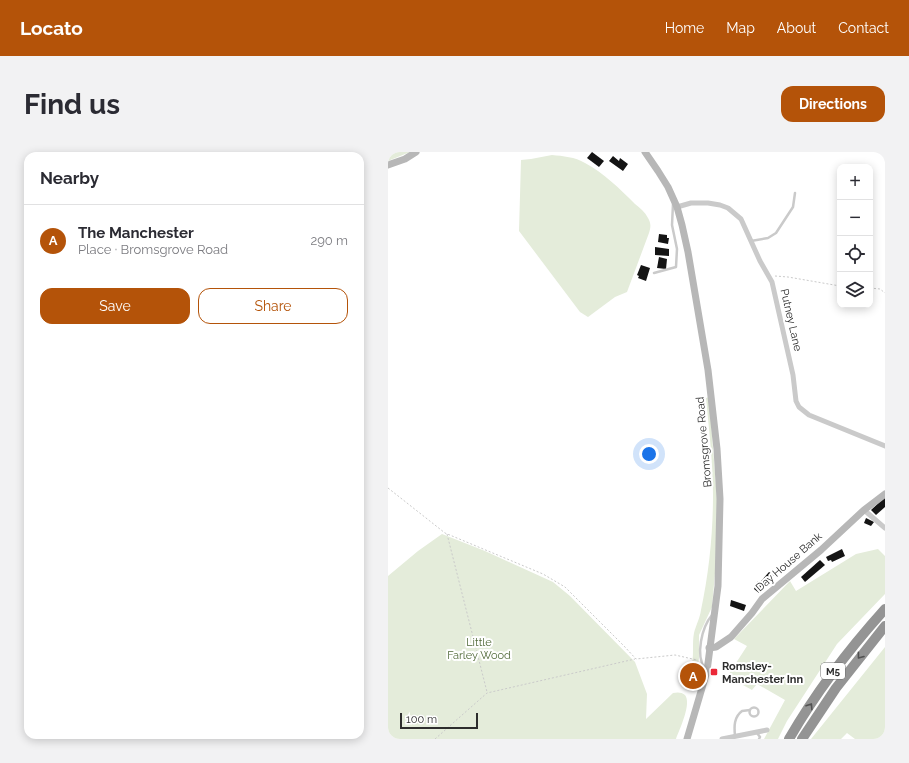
<!DOCTYPE html>
<html lang="en">
<head>
<meta charset="utf-8">
<style>
  :root { --surface:#fff; --page:#f2f2f3; --text:#2b2b33; --muted:#7c7c81; --line:#e1e1e2; --accent:#b45309 }
  body { margin:0; font-family:Raleway,sans-serif; background:var(--page); color:var(--text) }
  .controls { position:absolute; right:12px; top:12px; display:grid; overflow:hidden; border-radius:8px; box-shadow:0 2px 10px #0003 }
  .controls button { width:36px; height:36px; display:grid; place-items:center; padding:0; border:0; border-bottom:1px solid var(--line); background:var(--surface); color:var(--text); font:20px sans-serif }
  .scale { position:absolute; left:12px; bottom:10px; width:78px; box-sizing:border-box; padding-left:4px; border:2px solid #2d2d2d; border-top:0; font-size:11px; line-height:14px; white-space:nowrap; color:#2d2d2d; -webkit-text-stroke:3px #fff; paint-order:stroke }
  .you { position:absolute; left:261px; top:302px; width:14px; height:14px; margin:-10px; border:3px solid #fff; border-radius:50%; background:#1a73e8; box-shadow:0 0 0 6px #1a73e833 }
  .badge { display:grid; place-items:center; width:26px; height:26px; border-radius:50%; background:var(--accent); color:#fff; font-size:13px; font-weight:700 }
  .pin { position:absolute; translate:-50% -50%; border:2px solid #fff; box-shadow:0 1px 4px #0006 }
  .list { margin:0; padding:0; list-style:none }
  h2 { display:flex; justify-content:space-between; align-items:center; height:52px; margin:0; padding:0 16px; font-size:17px }
  h2 small { font-size:13px; font-weight:400; color:var(--muted) }
  .list li { display:grid; grid-template-columns:26px 1fr auto; gap:12px; align-items:center; box-sizing:border-box; height:72px; padding:0 16px; border-top:1px solid var(--line) }
  .list b { display:block; font-size:15px; white-space:nowrap }
  .list p { margin:0; font-size:13px; white-space:nowrap; color:var(--muted) }
  .list em { font-size:13px; font-style:normal; color:var(--muted) }
  .actions { display:flex; gap:8px; padding:12px 16px }
  .actions a { flex:1; padding:9px 0; border:1px solid var(--accent); border-radius:12px; text-align:center; font-size:14px; color:var(--accent) }
  .actions .main { background:var(--accent); color:#fff }
  .icon { flex:none; width:22px; height:22px; fill:none; stroke:currentColor; stroke-width:2; stroke-linecap:round; stroke-linejoin:round }
  .map { position:relative; flex:none; width:497px; height:587px; overflow:hidden; border-radius:12px }
  header { display:flex; align-items:center; gap:24px; box-sizing:border-box; height:56px; padding:0 20px; background:var(--accent); color:#fff }
  header strong { font-size:19px }
  nav { display:flex; gap:22px; margin-inline-start:auto; font-size:14px }
  .intro { display:flex; align-items:center; justify-content:space-between; box-sizing:border-box; height:96px; padding:0 24px }
  h1 { margin:0; font-size:28px }
  .button { padding:10px 18px; border-radius:12px; background:var(--accent); color:#fff; font-size:14px; font-weight:700 }
  main { display:flex; gap:24px; padding:0 24px }
  aside { flex:1; background:var(--surface); border-radius:12px; box-shadow:0 2px 10px #0003 }
  .map>svg:first-child { display:block }
  .green { fill:#e4ecda }
  .building { fill:#141414 }
  .lines { fill:none; stroke-linecap:round; stroke-linejoin:round }
  .path { stroke:#cacaca; stroke-width:1; stroke-dasharray:2 2; stroke-linecap:butt }
  .lane { stroke:#cacaca; stroke-width:2.5 }
  .street { stroke:#cacaca; stroke-width:5 }
  .secondary { stroke:#b7b7b7; stroke-width:7 }
  .highway { stroke:#949494; stroke-width:10 }
  .oneway { stroke:#515151 }
  .poi-dot { fill:#eb2838; stroke:#fff; stroke-width:1.5 }
  .labels { text-anchor:middle; dominant-baseline:central; stroke-width:4; stroke-linejoin:round; paint-order:stroke }
  .shield { fill:#fff; stroke:#6c6c6c; stroke-width:1 }
  .shield-label { font-size:10px; font-weight:bold; fill:#2d2d2d }
  .street-label { font-size:11px; fill:#2d2d2d; stroke:#fff }
  .park-label { font-size:11px; fill:#516a39; stroke:#fff }
  .poi-label { font-size:11px; font-weight:bold; fill:#2d2d2d; stroke:#fff; text-anchor:start }
</style>
</head>
<body>
<header>
<strong>Locato</strong>
<nav><a>Home</a><a>Map</a><a>About</a><a>Contact</a></nav>
</header>
<div class="intro"><h1>Find us</h1><a class="button">Directions</a></div>
<main>
<aside>
<h2>Nearby<small></small></h2>
<ul class="list">
<li><span class="badge">A</span><div><b>The Manchester</b><p>Place · Bromsgrove Road</p></div><em>290 m</em></li>
</ul>
<div class="actions"><a class="main">Save</a><a>Share</a></div>
</aside>
<div class="map">
<svg width="497" height="587" viewBox="0 0 497 587">
  <rect width="100%" height="100%" fill="#fff"/>
  <g class="green">
    <path d="M0,0H22L0,9Z"/>
    <path d="M164,3C175,4 187,5 197,11C216,21 232,37 247,52C252,56 257,60 260,66C263,71 263,75 261,81L239,140L227,145L200,165L192,160L131,79L133,8L143,7Z"/>
    <path d="M321,245L329,347L328,410L324,455L311,483V506L310,513L304,511C306,501 304,491 306,481C308,473 312,466 313,458C321,421 325,381 325,343C325,310 321,278 318,246Z"/>
    <path d="M54,382L97,399L165,430L182,444L247,510L259,542L258,567L285,541C289,540 294,540 297,543C304,552 291,578 288,587H0V424L30,399Z"/>
    <path d="M490,397L497,404V442L449,492L399,569L390,587H376L397,548L369,532L364,538L344,527L341,530L337,528L359,494L346,487L402,429L408,439L468,402Z"/>
    <path d="M497,495V587H467L459,581L453,587H423Z"/>
  </g>
  <g class="building">
    <path d="M204,0L216,9L211,15L199,6Z"/>
    <path d="M225,4L231,9L232,6L240,12L235,19L221,9Z"/>
    <path d="M271,82L279,83V86H281L280,92L270,90Z"/>
    <path d="M267,95L281,97V104L267,103Z"/>
    <path d="M271,105L279,107L278,117L269,116Z"/>
    <path d="M253,113L262,116L258,129L250,126L251,124L249,123Z"/>
    <path d="M497,345V355L488,363L483,358Z"/>
    <path d="M478,366L486,370L483,374L476,371Z"/>
    <path d="M454,397L457,404L444,410L443,408L440,409L438,405Z"/>
    <path d="M432,408L437,413L417,430L413,425Z"/>
    <path d="M381,420L386,423L377,433L373,429Z"/>
    <path d="M370,429L376,434L371,441L366,437L367,435L366,434Z"/>
    <path d="M343,448L358,453L356,459L342,454Z"/>
    <path d="M301,519L310,521L308,534L304,533L303,535L297,531L300,528Z"/>
  </g>
  <g class="lines">
    <g class="path">
      <path d="M387,124L400,125L452,134"/>
      <path d="M482,136L492,137L497,141"/>
      <path d="M0,336L57,381L155,422L177,435L236,494L248,507L287,503L309,508"/>
      <path d="M59,382L99,540"/>
      <path d="M47,587L99,541L247,507"/>
    </g>
    <g class="lane">
      <path d="M363,89L380,86L388,81L405,55L407,41"/>
      <path d="M266,121L288,115L289,97L284,73L285,52"/>
      <path d="M317,517C307,503 314,475 324,463"/>
      <circle cx="366" cy="560" r="4.5"/>
      <path d="M369,581L372,585L371,587"/>
      <path d="M347,584C346,574 346,565 354,559L362,558"/>
    </g>
    <g class="street">
      <path d="M289,55L303,51H320L332,53L340,56L353,67L372,109L384,130L405,223L408,249L411,255L421,263L497,294"/>
      <path d="M476,358L497,376"/>
      <path d="M334,587L379,578"/>
    </g>
    <g class="secondary">
      <path d="M257,0L270,19L280,35L289,55L294,73L300,100L320,218L329,297L332,347L330,434L319,519L299,587"/>
      <path d="M0,13L17,7L28,0"/>
      <path d="M321,496L328,495L343,485L364,461L374,447L433,398L476,358L497,342"/>
    </g>
    <g class="highway">
      <path d="M401,587C428,540 461,497 497,457"/>
      <path d="M414,587L448,536L497,474"/>
    </g>
  </g>
  <defs><path id="oneway-chevron" d="M-2-3.5L2.5 0L-2 3.5" fill="none" stroke-width="1.6" stroke-linecap="round" stroke-linejoin="round"/></defs>
  <g class="oneway">
    <use href="#oneway-chevron" transform="translate(472 504) rotate(127)"/>
    <use href="#oneway-chevron" transform="translate(422 554) rotate(-57)"/>
  </g>
  <rect class="poi-dot" x="322" y="516" width="8" height="8" rx="2"/>
  <g class="labels">
    <rect class="shield" x="433" y="511" width="24" height="16" rx="3"/>
    <g class="shield-label">
      <text x="445" y="519">M5</text>
    </g>
    <g class="street-label">
      <text transform="translate(403 168) rotate(77)">Putney Lane</text>
      <text transform="translate(316 290) rotate(-95)">Bromsgrove Road</text>
      <text transform="translate(401 410) rotate(-41)">Day House Bank</text>
    </g>
    <g class="park-label">
      <text x="91" y="490">Little<tspan x="91" dy="13">Farley Wood</tspan></text>
    </g>
    <g class="poi-label">
      <text x="334" y="514">Romsley-<tspan x="334" dy="13">Manchester Inn</tspan></text>
    </g>
  </g>
</svg>
<div class="controls">
<button>+</button>
<button>−</button>
<button><svg class="icon" aria-label="locate" viewBox="0 0 24 24"><circle cx="12" cy="12" r="6"/><path d="M12 2v4M12 18v4M2 12h4M18 12h4"/></svg></button>
<button><svg class="icon" aria-label="layers" viewBox="0 0 24 24"><path d="M12 4l9 5-9 5-9-5zM3 14l9 5 9-5"/></svg></button>
</div>
<div class="scale">100 m</div>
<div class="you"></div>
<div class="pin badge" style="left:305px;top:524px">A</div>
</div>
</main>
</body>
</html>
